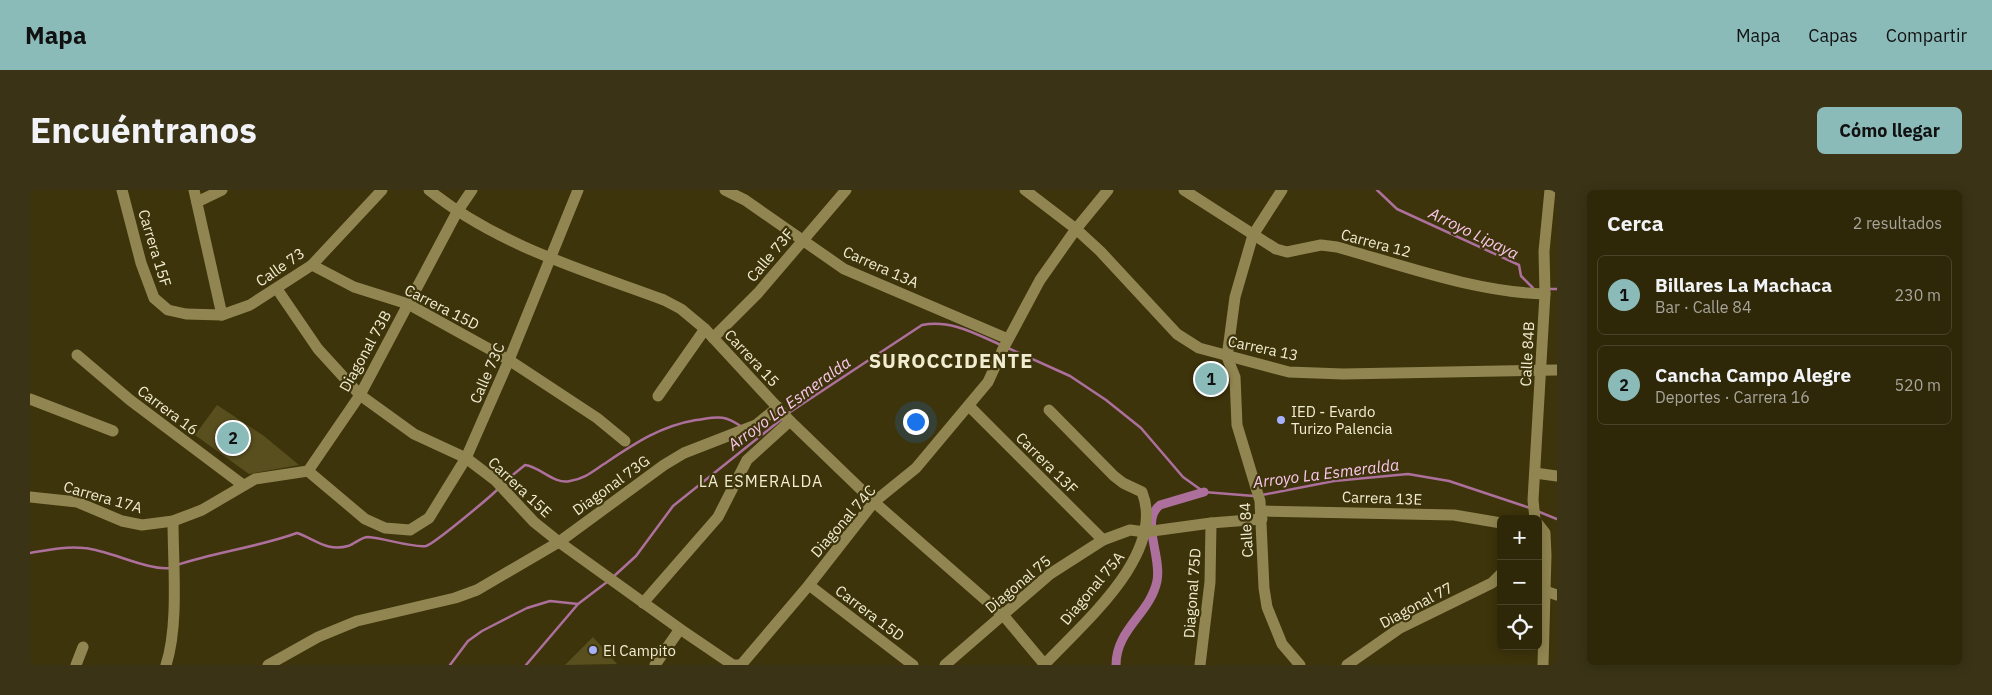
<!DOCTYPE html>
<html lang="es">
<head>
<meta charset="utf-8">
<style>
  :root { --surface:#2e2708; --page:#3a3316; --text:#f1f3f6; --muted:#a7a59c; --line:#494429; --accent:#8bbbb9 }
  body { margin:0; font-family:"IBM Plex Sans",sans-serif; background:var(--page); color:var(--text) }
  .controls { position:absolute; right:15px; bottom:15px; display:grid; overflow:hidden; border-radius:8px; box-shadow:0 2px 12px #0003 }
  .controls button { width:45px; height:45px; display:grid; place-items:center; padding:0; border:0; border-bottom:1px solid var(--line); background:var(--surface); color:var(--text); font:25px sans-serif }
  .you { position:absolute; left:885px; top:231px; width:18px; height:18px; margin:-12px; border:4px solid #fff; border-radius:50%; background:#1a73e8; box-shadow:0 0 0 8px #1a73e833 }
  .badge { display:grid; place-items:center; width:32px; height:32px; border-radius:50%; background:var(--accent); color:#111; font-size:16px; font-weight:700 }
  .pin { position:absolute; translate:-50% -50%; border:2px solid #fff; box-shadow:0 1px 5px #0006 }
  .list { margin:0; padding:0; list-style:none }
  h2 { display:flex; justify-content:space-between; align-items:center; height:65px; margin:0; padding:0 20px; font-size:21px }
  h2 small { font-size:16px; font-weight:400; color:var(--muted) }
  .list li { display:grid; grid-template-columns:32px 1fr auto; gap:15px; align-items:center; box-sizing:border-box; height:80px; margin:0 10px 10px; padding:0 10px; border:1px solid var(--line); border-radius:8px }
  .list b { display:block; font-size:19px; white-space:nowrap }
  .list p { margin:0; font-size:16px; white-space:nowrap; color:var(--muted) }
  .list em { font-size:16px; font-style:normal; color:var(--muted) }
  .icon { flex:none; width:28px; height:28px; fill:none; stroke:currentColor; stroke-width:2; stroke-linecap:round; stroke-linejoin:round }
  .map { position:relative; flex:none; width:1527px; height:475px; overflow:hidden; border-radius:8px }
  header { display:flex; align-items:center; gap:30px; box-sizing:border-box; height:70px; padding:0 25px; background:var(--accent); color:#111 }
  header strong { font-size:24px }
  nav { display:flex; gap:28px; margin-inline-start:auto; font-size:18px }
  .intro { display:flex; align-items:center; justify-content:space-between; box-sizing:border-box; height:120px; padding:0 30px }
  h1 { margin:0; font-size:35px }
  .button { padding:12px 22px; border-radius:8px; background:var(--accent); color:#111; font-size:18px; font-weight:700 }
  main { display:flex; gap:30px; padding:0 30px }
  aside { flex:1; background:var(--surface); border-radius:8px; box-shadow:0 2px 12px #0003 }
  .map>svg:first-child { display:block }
  .green { fill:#594f1e }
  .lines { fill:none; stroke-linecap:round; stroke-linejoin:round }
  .stream { stroke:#ad709c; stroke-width:2.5 }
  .canal { stroke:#ad709c; stroke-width:9 }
  .minor { stroke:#918651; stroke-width:11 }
  .poi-dot { fill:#a6b1fc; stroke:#3d340b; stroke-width:2 }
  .labels { text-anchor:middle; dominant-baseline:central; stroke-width:4.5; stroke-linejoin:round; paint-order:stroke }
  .street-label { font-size:15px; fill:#f2edd1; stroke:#3d340b }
  .poi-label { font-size:15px; fill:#f2edd1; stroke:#3d340b; text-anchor:start }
  .water-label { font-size:16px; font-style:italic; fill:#fcc7ec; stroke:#3d340b }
  .neighbourhood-label { font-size:16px; letter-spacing:1px; fill:#f2edd1; stroke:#3d340b }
  .district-label { font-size:20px; font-weight:bold; letter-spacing:1px; fill:#f2edd1; stroke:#3d340b }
</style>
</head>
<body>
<header>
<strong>Mapa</strong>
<nav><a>Mapa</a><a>Capas</a><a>Compartir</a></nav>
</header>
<div class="intro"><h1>Encuéntranos</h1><a class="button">Cómo llegar</a></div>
<main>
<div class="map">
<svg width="1527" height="475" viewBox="0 0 1527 475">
  <rect width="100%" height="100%" fill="#3d340b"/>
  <g class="green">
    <path d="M187,215L234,246L269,275L219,284L165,245Z"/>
    <path d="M563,447L587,474L535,475Z"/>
  </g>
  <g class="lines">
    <g class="stream">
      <path d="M1347,0L1367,19L1489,75L1491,86L1503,98"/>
      <path d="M1518,99H1527"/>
      <path d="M978,158L1040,186L1076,210L1111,238L1153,287L1174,302L1224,306"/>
      <path d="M757,224L892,135C920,129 946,144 971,155"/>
      <path d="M719,241L730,247"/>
      <path d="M473,293L495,275C511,277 524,295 540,291C554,289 562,282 574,274C604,254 630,236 666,230C688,227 693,224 712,237"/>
      <path d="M1232,305L1304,291L1378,284L1419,291L1500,318"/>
      <path d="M1507,321L1527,329"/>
      <path d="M0,363C18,360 35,356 54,358C79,360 118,381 140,378"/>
      <path d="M147,375C187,362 228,357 267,343C285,349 297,362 318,356C325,354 331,347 338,347C354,348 382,358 396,356C404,354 460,307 468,299"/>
      <path d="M583,387L606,366L643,316L753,228"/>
      <path d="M420,475L438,451L452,441L497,418L520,411L548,414"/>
      <path d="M496,475L548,414L577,392"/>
    </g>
    <path class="canal" d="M1086,475C1086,439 1120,424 1127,391C1132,366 1110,330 1130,315L1174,302"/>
    <g class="minor">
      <path d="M92,0L111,73L124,108L138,120L156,124L192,125L220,115L282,75L352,0"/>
      <path d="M164,0L192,125"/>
      <path d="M399,0C467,55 553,80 634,110L651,119L675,139L760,231L844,312L974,426L1015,475"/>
      <path d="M695,0L715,10L814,79L978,149"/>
      <path d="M995,0L1046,39L1070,61L1147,144L1169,158L1259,182L1313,184L1527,180"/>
      <path d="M1154,0L1246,59L1257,62L1291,55L1307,57C1375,76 1445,102 1515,104"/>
      <path d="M1252,0L1223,45L1205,107L1197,167L1205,187L1207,235L1230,311L1234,398L1237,417L1252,454L1270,475"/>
      <path d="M167,12L192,0"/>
      <path d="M282,75L324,97L378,114L479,170L567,228L595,251"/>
      <path d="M247,99L288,159L330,205L384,244L436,268L465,290L504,332L529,352L650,439L703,475H711"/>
      <path d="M683,148L728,103L816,0"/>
      <path d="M47,165L100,210L213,295"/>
      <path d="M628,206L675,139"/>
      <path d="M0,209L83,241"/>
      <path d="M939,216L1073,350"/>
      <path d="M278,281L335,329L355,338L380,340L399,328L436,268L479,170L548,0"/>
      <path d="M278,281L330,205L427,22L442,0"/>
      <path d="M1505,283L1527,286"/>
      <path d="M0,307L47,312L92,331L112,335L143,331L172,320L225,289L278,281"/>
      <path d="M1232,321L1424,325L1471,333"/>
      <path d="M1505,329L1503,310L1515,104L1514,61L1520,0"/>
      <path d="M1508,334L1515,343L1516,365L1513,475"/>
      <path d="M779,395L883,475"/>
      <path d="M1515,401L1527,405"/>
      <path d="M613,413L688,327L717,270L760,231"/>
      <path d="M46,475L53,457"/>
      <path d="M136,475C149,435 143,374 143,331"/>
      <path d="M238,475L288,447L327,431L425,408L447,400L529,352L634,275L654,263L726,235L748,217"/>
      <path d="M625,475L650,439"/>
      <path d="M711,475L779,395L844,312L886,278L958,192L973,159L1010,90L1046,39L1078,0"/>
      <path d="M915,475L1020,384L1073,350L1100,340L1115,342L1181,333L1232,329"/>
      <path d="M1014,475C1052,434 1137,364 1112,302L1093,293L1084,286L1019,220"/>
      <path d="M1170,475L1180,392L1181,333"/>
      <path d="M1317,475L1370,438L1462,393L1471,384"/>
    </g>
  </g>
  <g class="poi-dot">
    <circle cx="1251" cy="230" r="5"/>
    <circle cx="563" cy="460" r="5"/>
  </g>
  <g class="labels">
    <g class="street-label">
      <text transform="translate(1346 53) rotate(15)">Carrera 12</text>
      <text transform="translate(125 58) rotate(73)">Carrera 15F</text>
      <text transform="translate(740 65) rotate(-50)">Calle 73F</text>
      <text transform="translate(250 77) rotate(-35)">Calle 73</text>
      <text transform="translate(851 77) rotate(24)">Carrera 13A</text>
      <text transform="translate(412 117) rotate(27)">Carrera 15D</text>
      <text transform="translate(1233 158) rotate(12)">Carrera 13</text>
      <text transform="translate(335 161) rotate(-61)">Diagonal 73B</text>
      <text transform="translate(1497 164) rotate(-87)">Calle 84B</text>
      <text transform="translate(722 168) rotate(47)">Carrera 15</text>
      <text transform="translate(457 183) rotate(-66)">Calle 73C</text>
      <text transform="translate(138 220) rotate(37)">Carrera 16</text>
      <text transform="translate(1017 273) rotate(45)">Carrera 13F</text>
      <text transform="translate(581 295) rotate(-36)">Diagonal 73G</text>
      <text transform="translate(490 297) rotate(43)">Carrera 15E</text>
      <text transform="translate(73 307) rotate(16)">Carrera 17A</text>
      <text transform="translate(1352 308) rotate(2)">Carrera 13E</text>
      <text transform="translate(813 331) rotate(-49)">Diagonal 74C</text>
      <text transform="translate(1216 340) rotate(-93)">Calle 84</text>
      <text transform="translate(988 394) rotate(-40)">Diagonal 75</text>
      <text transform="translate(1062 398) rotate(-50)">Diagonal 75A</text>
      <text transform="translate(1162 403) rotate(-86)">Diagonal 75D</text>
      <text transform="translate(1386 415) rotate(-28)">Diagonal 77</text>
      <text transform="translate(840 423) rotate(37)">Carrera 15D</text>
    </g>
    <g class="poi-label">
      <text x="1261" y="221">IED - Evardo<tspan x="1261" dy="17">Turizo Palencia</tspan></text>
      <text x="573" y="460">El Campito</text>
    </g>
    <g class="water-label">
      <text transform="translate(1444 43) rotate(26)">Arroyo Lipaya</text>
      <text transform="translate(759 213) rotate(-36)">Arroyo La Esmeralda</text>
      <text transform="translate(1296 283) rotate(-7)">Arroyo La Esmeralda</text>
    </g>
    <g class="neighbourhood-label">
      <text x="731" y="291">LA ESMERALDA</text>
    </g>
    <g class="district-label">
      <text x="921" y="170">SUROCCIDENTE</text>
    </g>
  </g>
</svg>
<div class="controls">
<button>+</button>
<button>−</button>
<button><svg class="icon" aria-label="locate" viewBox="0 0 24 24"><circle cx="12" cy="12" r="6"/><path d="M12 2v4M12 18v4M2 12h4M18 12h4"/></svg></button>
</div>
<div class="you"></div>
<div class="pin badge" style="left:1181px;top:189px">1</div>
<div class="pin badge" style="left:203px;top:248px">2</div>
</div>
<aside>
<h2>Cerca<small>2 resultados</small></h2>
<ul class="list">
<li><span class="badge">1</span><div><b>Billares La Machaca</b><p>Bar · Calle 84</p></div><em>230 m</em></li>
<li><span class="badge">2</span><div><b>Cancha Campo Alegre</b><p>Deportes · Carrera 16</p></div><em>520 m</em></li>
</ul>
</aside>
</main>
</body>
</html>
